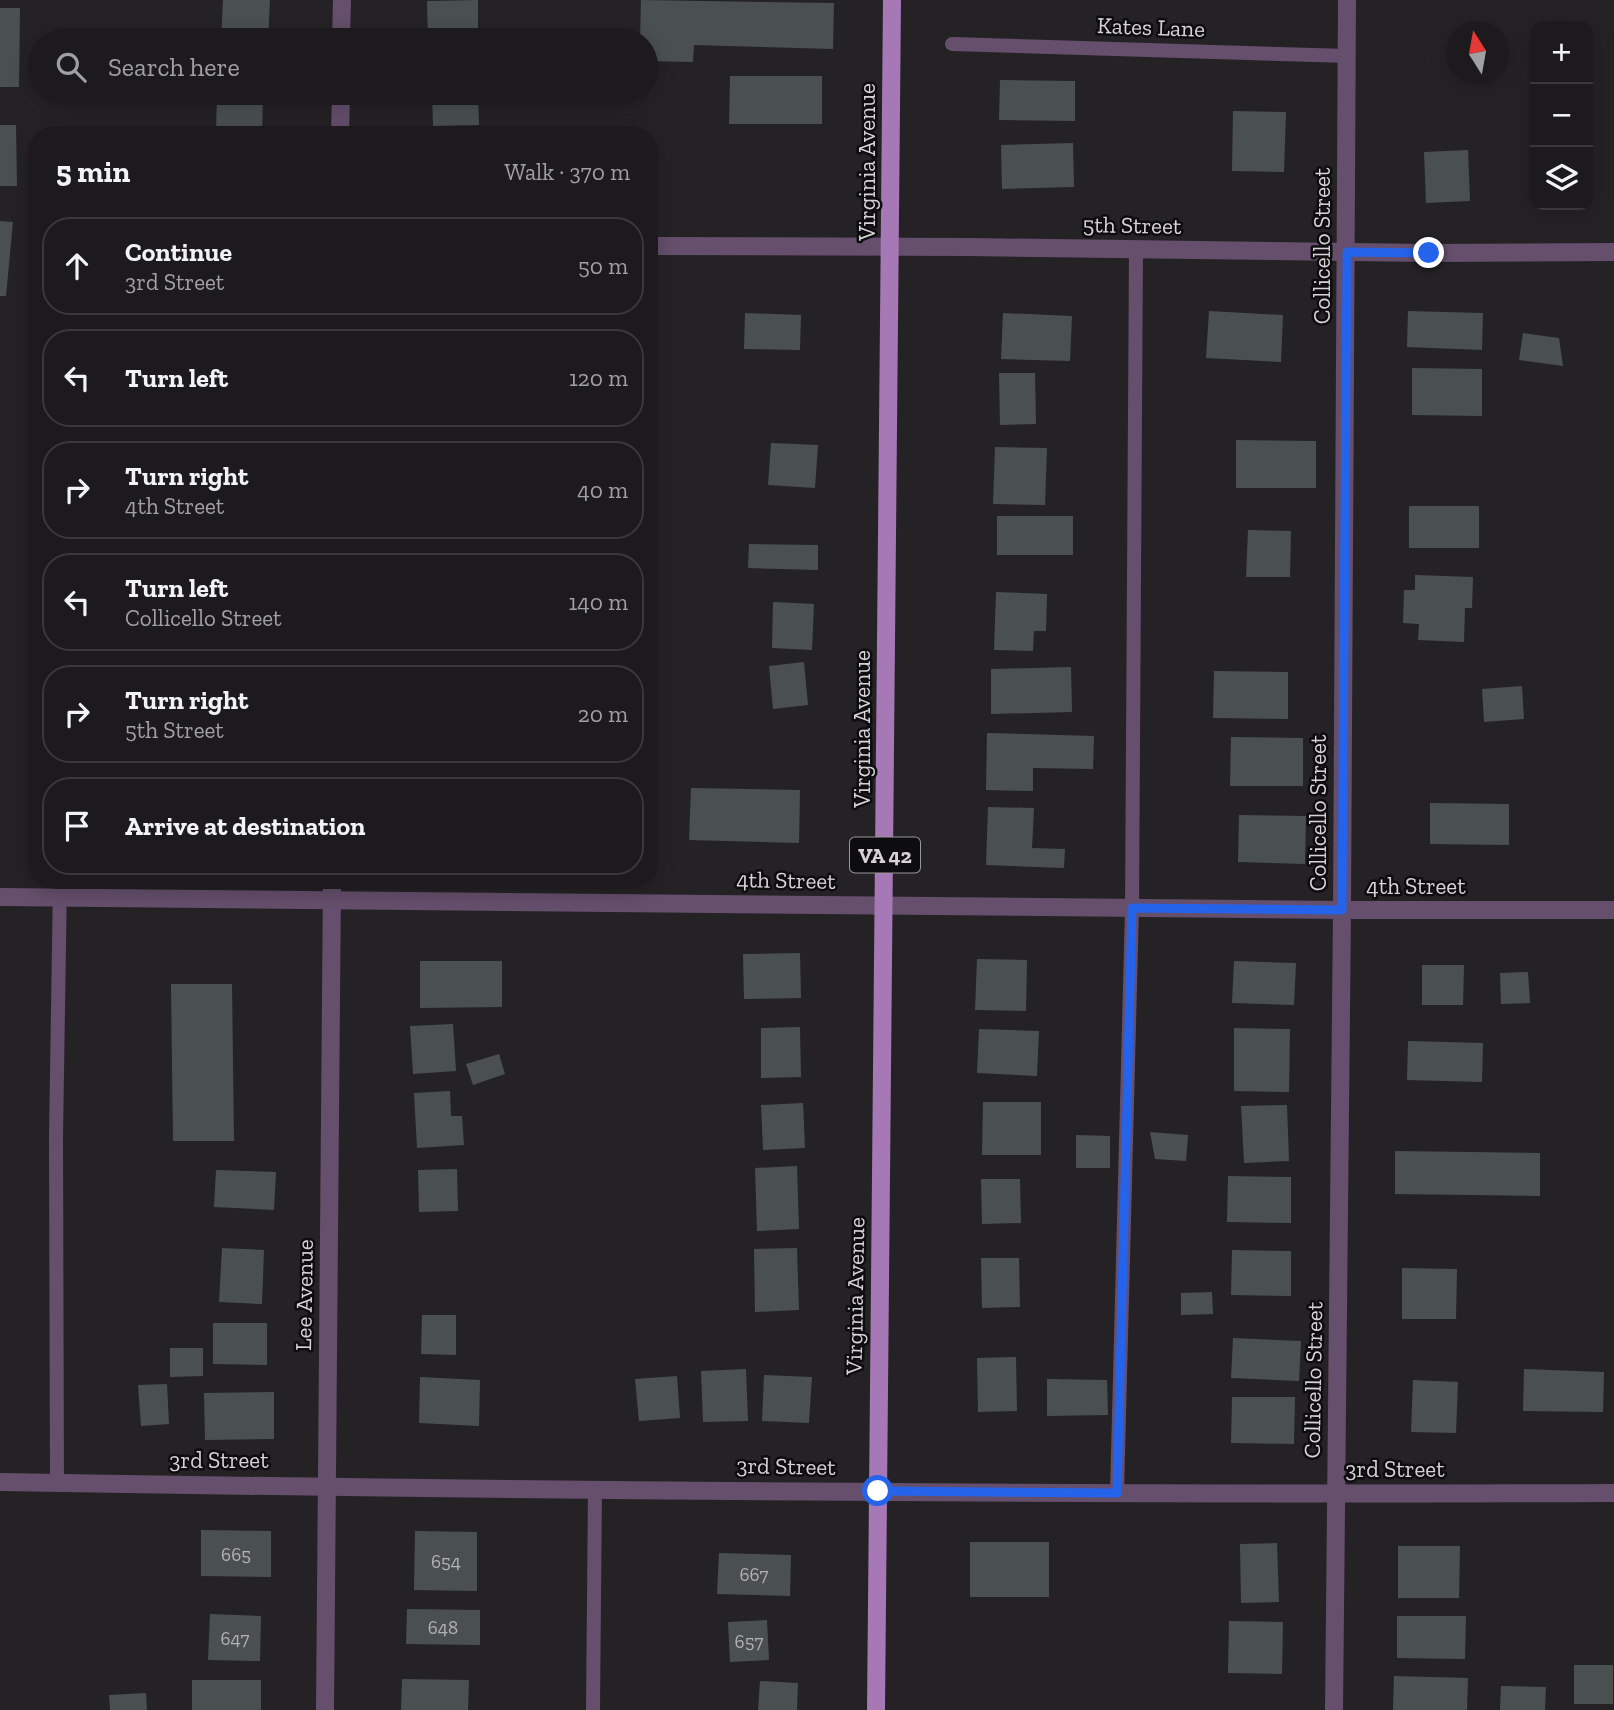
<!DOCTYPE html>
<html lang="en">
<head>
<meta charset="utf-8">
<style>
  :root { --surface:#1c1a1c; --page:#292729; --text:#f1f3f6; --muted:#a0a1a3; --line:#3a383b }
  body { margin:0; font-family:"Zilla Slab",serif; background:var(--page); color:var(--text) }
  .controls { position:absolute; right:21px; top:21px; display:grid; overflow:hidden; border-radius:14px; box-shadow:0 4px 18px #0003 }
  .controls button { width:63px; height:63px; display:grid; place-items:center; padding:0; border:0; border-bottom:2px solid var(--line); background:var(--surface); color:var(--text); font:35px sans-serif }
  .compass { position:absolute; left:1446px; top:21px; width:63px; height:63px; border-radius:50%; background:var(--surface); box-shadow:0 4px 18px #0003; rotate:349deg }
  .stop { position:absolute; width:21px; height:21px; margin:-16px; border:5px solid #2563eb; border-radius:50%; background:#fff }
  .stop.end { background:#2563eb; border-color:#fff; box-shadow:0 2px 7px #0008 }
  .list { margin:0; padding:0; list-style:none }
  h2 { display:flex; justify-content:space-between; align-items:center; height:91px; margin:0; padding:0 28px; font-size:30px }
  h2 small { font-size:23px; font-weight:400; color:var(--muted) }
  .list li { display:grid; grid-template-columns:46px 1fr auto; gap:21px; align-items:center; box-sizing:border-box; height:98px; margin:0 14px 14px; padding:0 14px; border:2px solid var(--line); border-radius:28px }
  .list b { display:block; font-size:26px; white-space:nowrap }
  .list p { margin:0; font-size:23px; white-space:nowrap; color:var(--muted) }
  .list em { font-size:23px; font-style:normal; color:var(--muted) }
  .icon { flex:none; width:38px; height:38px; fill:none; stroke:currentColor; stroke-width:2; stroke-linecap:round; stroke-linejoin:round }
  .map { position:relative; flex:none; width:1614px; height:1710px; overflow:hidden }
  .search { position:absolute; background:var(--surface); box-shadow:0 4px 18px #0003; left:28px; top:28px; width:630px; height:77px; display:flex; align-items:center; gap:18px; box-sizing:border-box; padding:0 24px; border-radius:38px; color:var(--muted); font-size:26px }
  .panel { position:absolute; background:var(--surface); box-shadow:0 4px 18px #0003; left:28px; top:126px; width:630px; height:763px; border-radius:28px }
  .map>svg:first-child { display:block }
  .building { fill:#4a5050 }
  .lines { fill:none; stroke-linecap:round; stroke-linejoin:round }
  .lane { stroke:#654f6c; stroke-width:14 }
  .street { stroke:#654f6c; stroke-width:18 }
  .primary { stroke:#a678b5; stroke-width:18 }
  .route { stroke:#2563eb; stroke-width:9 }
  .labels { text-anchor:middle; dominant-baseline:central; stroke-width:5; stroke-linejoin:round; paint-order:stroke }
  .number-label { font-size:19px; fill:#b2b2b4 }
  .shield { fill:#0d0c0e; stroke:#99979a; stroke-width:2 }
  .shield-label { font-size:21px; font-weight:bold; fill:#d5d3d6 }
  .street-label { font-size:23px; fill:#d5d3d6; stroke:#0d0c0e }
</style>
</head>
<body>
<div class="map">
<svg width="1614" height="1710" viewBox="0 0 1614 1710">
  <rect width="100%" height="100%" fill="#252226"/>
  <g class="building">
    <path d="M223,0H270L268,40H221Z"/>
    <path d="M478,0V40H428L427,1Z"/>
    <path d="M641,0L834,3L833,49L694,45L693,62L646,61V40H640Z"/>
    <path d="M0,8H20L19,87H0Z"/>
    <path d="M730,76H822V124H729Z"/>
    <path d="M1000,80L1075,81V121L999,120Z"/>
    <path d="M432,93H478L479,125L433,126Z"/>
    <path d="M217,98L263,99L262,135H196V130L216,131Z"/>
    <path d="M1233,111L1286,112L1284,172L1232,171Z"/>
    <path d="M0,125H16L17,186H0Z"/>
    <path d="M1073,143L1074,187L1002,189L1001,145Z"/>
    <path d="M1468,150L1470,201L1426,203L1424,152Z"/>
    <path d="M0,221L13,222L6,296H0Z"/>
    <path d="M1209,311L1283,315L1281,362L1206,358Z"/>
    <path d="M1408,311L1483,313L1482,350L1407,347Z"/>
    <path d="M745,313L801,315L800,350L744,349Z"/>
    <path d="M1003,313L1072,316L1070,361L1001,359Z"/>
    <path d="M1523,333L1559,338L1563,366L1519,360Z"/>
    <path d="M1412,368L1482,369V416L1412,415Z"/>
    <path d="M999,373H1035L1036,424L1000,425Z"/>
    <path d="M1236,440L1316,441V488H1236Z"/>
    <path d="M771,443L818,445L815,488L768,485Z"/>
    <path d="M995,447L1047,448L1045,505L993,504Z"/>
    <rect x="1409" y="506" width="70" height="42"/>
    <rect x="997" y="516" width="76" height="39"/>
    <path d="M1248,530L1291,531L1290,577H1246Z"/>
    <path d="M749,544L818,545V570L748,568Z"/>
    <path d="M1415,575L1473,577L1472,608H1465L1464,642L1418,640L1419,624L1403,623L1404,590H1415Z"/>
    <path d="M996,592L1047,594L1046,631H1034L1033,651L994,650Z"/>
    <path d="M773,602L814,604L812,650L772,648Z"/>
    <path d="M804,662L808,705L773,709L769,666Z"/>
    <path d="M1071,667L1072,712L991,714V669Z"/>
    <path d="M1214,671L1288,672V719L1213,718Z"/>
    <path d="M1522,686L1524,719L1484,722L1482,689Z"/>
    <path d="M987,733L1094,736L1093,769L1033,768V791L986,790Z"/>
    <path d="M1231,737L1303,738V786H1230Z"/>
    <path d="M691,788L800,790L799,843L689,840Z"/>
    <path d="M1430,803L1509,804V845L1430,844Z"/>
    <path d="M988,807L1034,808L1032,848L1065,849L1064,868L986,865Z"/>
    <path d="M1239,815L1306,816L1305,864L1238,862Z"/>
    <path d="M800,953L801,998L744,999L743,954Z"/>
    <path d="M977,959L1027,960L1026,1011L975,1010Z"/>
    <path d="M420,961H502V1007L420,1008Z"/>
    <path d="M1234,961L1296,963L1294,1005L1232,1003Z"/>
    <path d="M1422,965H1464L1463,1005H1422Z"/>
    <path d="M1528,972L1530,1003L1501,1004L1500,973Z"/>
    <path d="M171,984H232L234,1141H173Z"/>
    <path d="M453,1024L456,1071L413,1074L410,1026Z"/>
    <path d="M800,1027L801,1077L761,1078V1028Z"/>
    <path d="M1234,1028L1290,1029L1289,1092L1234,1091Z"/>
    <path d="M979,1029L1039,1031L1037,1076L977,1073Z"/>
    <path d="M1408,1041L1483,1043L1482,1082L1407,1080Z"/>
    <path d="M499,1054L505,1074L473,1085L466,1064Z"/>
    <path d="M450,1091L451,1116H462L464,1145L417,1148L414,1093Z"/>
    <path d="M983,1102H1041V1155H982Z"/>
    <path d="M803,1103L805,1148L763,1150L761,1105Z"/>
    <path d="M1287,1105L1289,1161L1244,1163L1241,1106Z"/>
    <path d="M1150,1132L1188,1135L1186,1161L1155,1159Z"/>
    <path d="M1076,1135L1110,1136V1168H1076Z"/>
    <path d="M1395,1151L1540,1153V1196L1395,1194Z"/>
    <path d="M797,1166L799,1229L757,1231L755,1168Z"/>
    <path d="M457,1169L458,1211L419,1212L418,1170Z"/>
    <path d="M216,1170L276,1172L274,1210L214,1207Z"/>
    <path d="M1228,1176L1291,1177V1223L1227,1222Z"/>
    <path d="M981,1179H1020L1021,1223L982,1224Z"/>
    <path d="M222,1248L264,1250L262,1304L219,1302Z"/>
    <path d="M797,1248L799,1310L755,1312L754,1249Z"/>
    <path d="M1232,1250L1291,1251V1296L1231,1295Z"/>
    <path d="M981,1258H1019L1020,1307L982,1308Z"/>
    <path d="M1402,1268L1457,1269L1456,1319H1402Z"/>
    <path d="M1212,1292L1213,1314L1181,1315V1293Z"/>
    <path d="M422,1315H456V1355L421,1354Z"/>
    <path d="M213,1323H267V1365L213,1364Z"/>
    <path d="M1233,1338L1301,1341L1299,1381L1231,1378Z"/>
    <path d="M170,1348H203V1376L170,1377Z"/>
    <path d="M1016,1357L1017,1411L978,1412L977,1358Z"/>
    <path d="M746,1369L748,1421L703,1422L701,1371Z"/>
    <path d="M1524,1369L1604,1372L1603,1412L1523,1411Z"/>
    <path d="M764,1375L812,1377L809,1423L762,1421Z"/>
    <path d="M677,1376L680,1418L639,1421L635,1379Z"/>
    <path d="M420,1377L480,1380L479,1426L419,1423Z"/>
    <path d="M1047,1379L1107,1380L1108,1415L1047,1416Z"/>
    <path d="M1413,1380L1458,1382L1456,1433L1411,1432Z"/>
    <path d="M167,1384L169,1424L141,1426L138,1385Z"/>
    <path d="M274,1392V1439L205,1440L204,1393Z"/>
    <path d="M1232,1397H1295L1294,1444L1231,1443Z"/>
    <path d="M201,1530L271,1531V1577L201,1576Z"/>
    <path d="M415,1531L477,1532V1591L414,1590Z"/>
    <rect x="970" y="1542" width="79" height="55"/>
    <path d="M1277,1543L1279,1602L1241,1603L1240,1544Z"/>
    <path d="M1398,1546H1460L1459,1598H1398Z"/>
    <path d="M719,1553L791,1555L790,1596L717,1594Z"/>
    <path d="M407,1609L480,1610V1645L406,1644Z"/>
    <path d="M210,1614L261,1616L260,1661L208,1660Z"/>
    <path d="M1397,1616H1466L1465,1659L1397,1658Z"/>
    <path d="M767,1620L769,1660L730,1662L728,1622Z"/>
    <path d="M1229,1621L1283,1622L1282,1674L1228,1673Z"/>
    <rect x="1574" y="1665" width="39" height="39"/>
    <path d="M1394,1676L1468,1678L1467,1710H1393Z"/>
    <path d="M402,1679L469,1680L468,1710H401Z"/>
    <rect x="192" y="1680" width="69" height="30"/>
    <path d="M760,1681L798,1683L797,1710H758Z"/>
    <path d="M1501,1686L1546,1687L1545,1710H1500Z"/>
    <path d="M146,1693L147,1710H110L109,1695Z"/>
  </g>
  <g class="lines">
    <g class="lane">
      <path d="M952,44L1348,56"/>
      <path d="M57,1483L56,1138L60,880"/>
      <path d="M1117,1493L1132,908L1136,250"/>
      <path d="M593,1710L595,1488"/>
    </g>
    <g class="street">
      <path d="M341,40L342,0"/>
      <path d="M340,135L341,93"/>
      <path d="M649,246L968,247L1429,253L1614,252"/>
      <path d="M0,897L1342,910H1614"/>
      <path d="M0,1482C538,1491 1076,1495 1614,1493"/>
      <path d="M325,1710L332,880"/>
      <path d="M1334,1710L1342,910L1347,0"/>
    </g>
    <path class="primary" d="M876,1710L892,0"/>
  </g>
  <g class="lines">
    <path class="route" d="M878,1491L1117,1493L1132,908L1342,910L1347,252L1429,253"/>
  </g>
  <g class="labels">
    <g class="number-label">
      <text x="236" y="1554">665</text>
      <text x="446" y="1561">654</text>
      <text x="754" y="1574">667</text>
      <text x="443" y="1627">648</text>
      <text x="235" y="1638">647</text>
      <text x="749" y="1641">657</text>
    </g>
    <rect class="shield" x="850" y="837.5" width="70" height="35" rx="5"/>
    <g class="shield-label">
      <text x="885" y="855">VA 42</text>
    </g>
    <g class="street-label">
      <text transform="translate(1151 27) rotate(2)">Kates Lane</text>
      <text transform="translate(867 162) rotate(-90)">Virginia Avenue</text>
      <text transform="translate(1132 225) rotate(1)">5th Street</text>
      <text transform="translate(1322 246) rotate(-90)">Collicello Street</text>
      <text transform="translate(862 729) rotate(-90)">Virginia Avenue</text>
      <text transform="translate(1318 813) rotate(-90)">Collicello Street</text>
      <text transform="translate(786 880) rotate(1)">4th Street</text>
      <text x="1416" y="886">4th Street</text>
      <text transform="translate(304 1295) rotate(-89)">Lee Avenue</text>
      <text transform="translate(855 1296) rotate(-89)">Virginia Avenue</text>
      <text transform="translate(1313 1380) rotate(-89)">Collicello Street</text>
      <text x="219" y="1460">3rd Street</text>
      <text transform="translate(786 1466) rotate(1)">3rd Street</text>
      <text x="1395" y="1469">3rd Street</text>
    </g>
  </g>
</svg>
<div class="controls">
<button>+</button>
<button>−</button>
<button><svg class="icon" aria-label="layers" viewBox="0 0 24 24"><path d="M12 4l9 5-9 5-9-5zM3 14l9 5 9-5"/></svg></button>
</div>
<svg class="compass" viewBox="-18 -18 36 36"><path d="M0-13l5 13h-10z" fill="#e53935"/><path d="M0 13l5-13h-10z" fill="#a0a1a3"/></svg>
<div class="stop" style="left:878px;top:1491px"></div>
<div class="stop end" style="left:1429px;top:253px"></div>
<div class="search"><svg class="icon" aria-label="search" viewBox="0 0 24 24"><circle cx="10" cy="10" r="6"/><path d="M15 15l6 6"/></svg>Search here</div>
<section class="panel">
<h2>5 min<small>Walk · 370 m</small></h2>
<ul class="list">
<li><svg class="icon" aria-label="ahead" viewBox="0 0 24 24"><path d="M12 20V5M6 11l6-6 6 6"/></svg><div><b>Continue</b><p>3rd Street</p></div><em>50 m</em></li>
<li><svg class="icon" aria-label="left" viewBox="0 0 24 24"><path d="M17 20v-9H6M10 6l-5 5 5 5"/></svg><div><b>Turn left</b></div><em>120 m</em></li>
<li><svg class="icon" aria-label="right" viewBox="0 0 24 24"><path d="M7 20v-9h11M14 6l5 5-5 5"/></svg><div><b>Turn right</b><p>4th Street</p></div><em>40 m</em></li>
<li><svg class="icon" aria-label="left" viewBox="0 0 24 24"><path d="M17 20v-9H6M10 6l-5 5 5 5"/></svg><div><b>Turn left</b><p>Collicello Street</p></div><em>140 m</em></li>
<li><svg class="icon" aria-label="right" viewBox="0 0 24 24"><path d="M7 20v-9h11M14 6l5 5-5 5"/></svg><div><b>Turn right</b><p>5th Street</p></div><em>20 m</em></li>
<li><svg class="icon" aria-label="arrive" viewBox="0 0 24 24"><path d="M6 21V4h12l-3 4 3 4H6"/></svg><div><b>Arrive at destination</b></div></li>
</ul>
</section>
</div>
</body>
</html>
